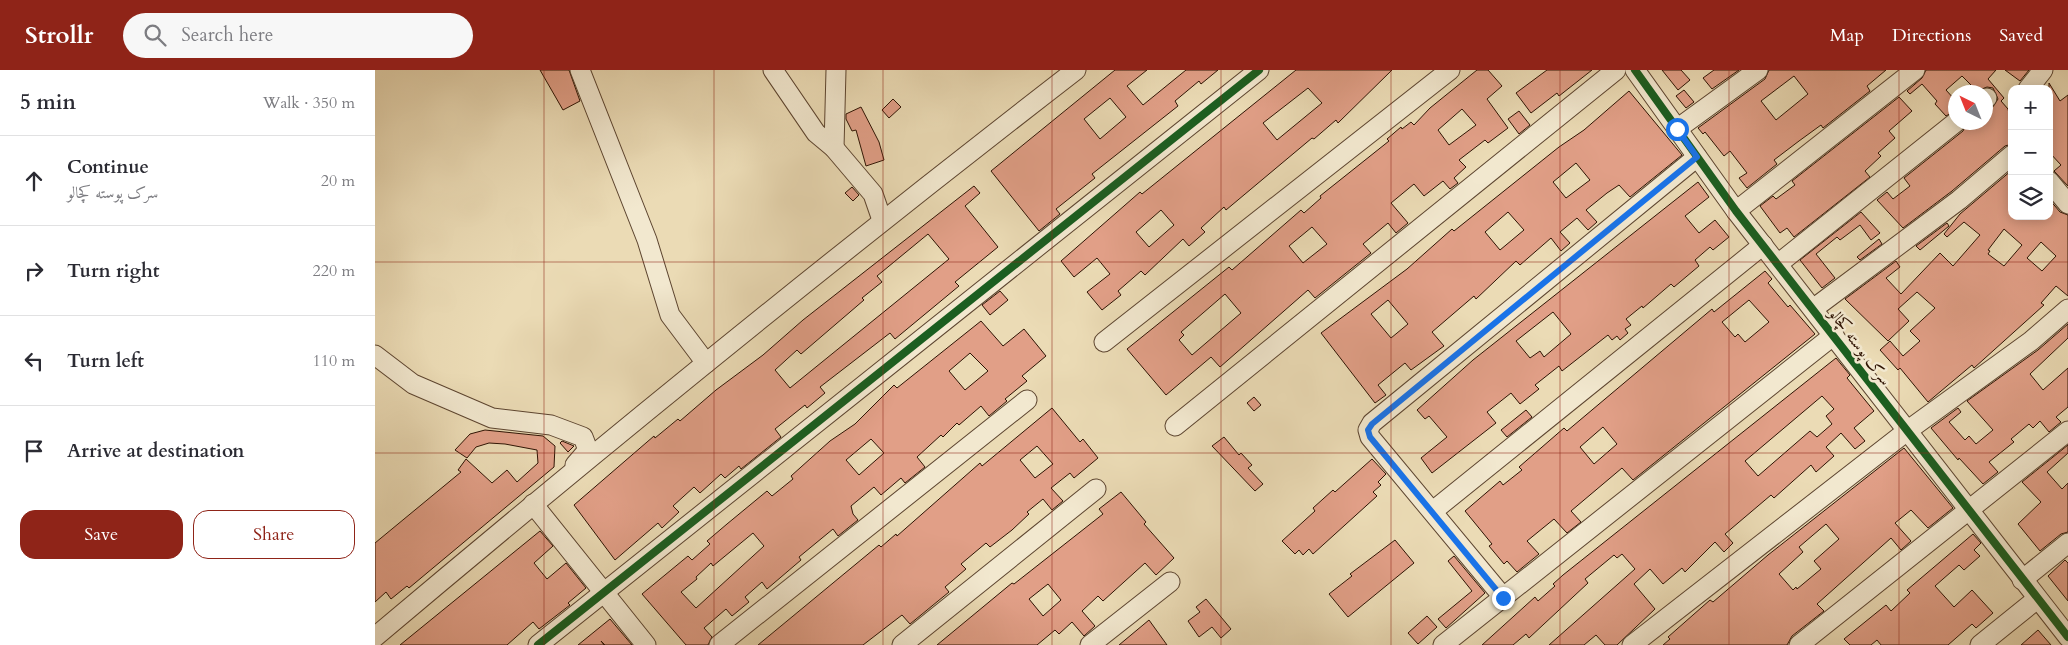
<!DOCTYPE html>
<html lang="en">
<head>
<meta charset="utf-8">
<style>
  :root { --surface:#fff; --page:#f7f7f7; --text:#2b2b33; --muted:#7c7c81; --line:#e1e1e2; --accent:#8f2418 }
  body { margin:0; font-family:Cardo,Amiri,serif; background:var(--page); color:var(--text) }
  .controls { position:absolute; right:15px; top:15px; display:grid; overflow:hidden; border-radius:10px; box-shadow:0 2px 12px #0003 }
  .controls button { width:45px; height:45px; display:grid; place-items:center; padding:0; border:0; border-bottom:1px solid var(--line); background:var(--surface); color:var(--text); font:25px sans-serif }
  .compass { position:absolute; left:1573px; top:15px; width:45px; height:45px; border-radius:50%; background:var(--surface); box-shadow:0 2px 12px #0003; rotate:317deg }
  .stop { position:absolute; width:15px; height:15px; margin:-11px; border:4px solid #1a73e8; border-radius:50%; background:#fff }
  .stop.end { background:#1a73e8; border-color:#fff; box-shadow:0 1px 5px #0008 }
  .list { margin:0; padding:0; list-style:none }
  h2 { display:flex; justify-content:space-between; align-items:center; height:65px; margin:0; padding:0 20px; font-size:21px }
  h2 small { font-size:16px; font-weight:400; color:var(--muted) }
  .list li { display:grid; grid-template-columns:32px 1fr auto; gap:15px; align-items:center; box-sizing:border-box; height:90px; padding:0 20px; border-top:1px solid var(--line) }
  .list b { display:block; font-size:19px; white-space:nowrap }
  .list p { margin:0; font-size:16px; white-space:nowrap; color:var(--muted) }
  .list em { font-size:16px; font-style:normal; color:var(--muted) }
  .actions { display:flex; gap:10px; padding:15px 20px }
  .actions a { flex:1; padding:11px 0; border:1px solid var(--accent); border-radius:15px; text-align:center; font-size:18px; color:var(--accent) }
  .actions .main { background:var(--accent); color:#fff }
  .icon { flex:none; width:28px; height:28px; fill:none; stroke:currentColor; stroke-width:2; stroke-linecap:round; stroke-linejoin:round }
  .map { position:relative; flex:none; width:1693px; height:575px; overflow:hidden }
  header { display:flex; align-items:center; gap:30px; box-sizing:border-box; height:70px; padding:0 25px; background:var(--accent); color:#fff }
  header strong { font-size:24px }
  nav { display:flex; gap:28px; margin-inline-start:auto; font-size:18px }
  .search { width:350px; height:45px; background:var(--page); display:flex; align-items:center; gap:12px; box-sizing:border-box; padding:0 18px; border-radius:28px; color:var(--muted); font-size:19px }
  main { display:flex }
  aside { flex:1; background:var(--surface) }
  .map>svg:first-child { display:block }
  .building { fill:#e19f87; stroke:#2e1303; fill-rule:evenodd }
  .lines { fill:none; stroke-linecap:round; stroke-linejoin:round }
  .minor-casing { stroke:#5d4530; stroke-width:21 }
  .minor { stroke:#f2e8cf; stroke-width:19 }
  .cycleway-casing { stroke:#f2e8cf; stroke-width:11 }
  .cycleway { stroke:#1b5e20; stroke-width:8 }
  .route { stroke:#1a73e8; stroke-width:6 }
  .grid { fill:none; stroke:#8f2418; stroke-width:1; stroke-opacity:0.55 }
  .labels { text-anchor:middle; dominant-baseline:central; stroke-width:5; stroke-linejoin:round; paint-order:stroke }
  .street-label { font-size:16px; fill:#2e1303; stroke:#f2e8cf }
</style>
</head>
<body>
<header>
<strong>Strollr</strong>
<div class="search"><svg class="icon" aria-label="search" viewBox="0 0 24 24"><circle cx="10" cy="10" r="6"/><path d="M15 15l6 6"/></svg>Search here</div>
<nav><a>Map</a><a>Directions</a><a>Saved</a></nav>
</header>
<main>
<aside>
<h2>5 min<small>Walk · 350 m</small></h2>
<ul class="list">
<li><svg class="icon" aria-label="ahead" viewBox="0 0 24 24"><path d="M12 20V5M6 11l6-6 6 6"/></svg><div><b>Continue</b><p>سرک پوسته کچالو</p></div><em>20 m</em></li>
<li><svg class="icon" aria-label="right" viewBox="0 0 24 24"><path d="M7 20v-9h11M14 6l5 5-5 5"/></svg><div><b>Turn right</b></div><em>220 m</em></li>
<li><svg class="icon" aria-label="left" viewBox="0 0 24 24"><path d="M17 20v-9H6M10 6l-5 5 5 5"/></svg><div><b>Turn left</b></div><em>110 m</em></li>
<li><svg class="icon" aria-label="arrive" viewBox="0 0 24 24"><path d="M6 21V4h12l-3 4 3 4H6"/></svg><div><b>Arrive at destination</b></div></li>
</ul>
<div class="actions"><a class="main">Save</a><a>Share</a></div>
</aside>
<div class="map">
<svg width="1693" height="575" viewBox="0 0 1693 575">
  <rect width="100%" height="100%" fill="#ebdbb5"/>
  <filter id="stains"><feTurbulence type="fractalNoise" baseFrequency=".004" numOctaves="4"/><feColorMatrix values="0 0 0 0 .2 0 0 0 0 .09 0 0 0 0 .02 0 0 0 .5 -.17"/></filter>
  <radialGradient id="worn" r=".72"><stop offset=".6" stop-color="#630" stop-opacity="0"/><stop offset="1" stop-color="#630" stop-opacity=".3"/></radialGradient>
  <g class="building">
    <path d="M165,0H194L205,31L188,40Z"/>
    <path d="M740,0H772L752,16L768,35L811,0H843L826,14L824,11L800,31L803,36L717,104L720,108L681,139L685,144L664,161L616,101ZM735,28L751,47L725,69L709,49Z"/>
    <path d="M921,0H1017L963,53L961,50L939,69L937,68L851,140L849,137L826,158L830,162L814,176L808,169L770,205L766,201L743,221L746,225L727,240L712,222L735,204L722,188L699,207L686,191L765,122L767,124ZM933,18L947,33L902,70L888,53ZM786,140L799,155L774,177L761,162Z"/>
    <path d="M1102,0H1113L1127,16L1112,29L1133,58L1113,73L1110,70L1084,90L1091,97L1079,108L1083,113L1075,119L1068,111L1049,126L1039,114L1016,133L1033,153L1021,163L1013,153L988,174L996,183L940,228L933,220L845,297L836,287L791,325L752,279L854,197L857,200L926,140L929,143L946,128L945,126L1014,71L1012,69L1026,57L1027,59L1036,52L1039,55L1055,38ZM1087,39L1101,55L1074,75L1063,60ZM937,157L952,174L928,193L914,176ZM850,224L866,243L817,285L804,270L809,265L806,262Z"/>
    <path d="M1172,0H1217L1184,26L1182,23L1156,43L1141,23Z"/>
    <path d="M1287,0H1306L1315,10L1303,20Z"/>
    <path d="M1339,0H1364L1337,19L1328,8Z"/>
    <path d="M1394,0H1511L1492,16L1495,21L1448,58L1446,55L1424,71L1399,90L1402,94L1372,118L1364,108L1372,103L1355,81L1349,86L1330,62L1328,64L1323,58L1390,9ZM1419,6L1433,24L1401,50L1386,31Z"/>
    <path d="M1551,0H1621L1613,9L1629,28L1626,31L1633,39L1637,56V74L1630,76L1577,121L1528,158L1502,130L1512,122L1518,129L1535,116L1529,108L1588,61L1592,52H1610V40L1617,38L1623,29L1618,18L1612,17L1602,21L1587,6L1571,20L1580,30V41L1571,46L1560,34L1562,31L1547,14L1535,24L1532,21L1547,8Z"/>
    <path d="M1630,0H1654L1645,11Z"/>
    <path d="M1674,13L1685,31L1693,25V116L1679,101L1686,95L1674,82Z"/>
    <path d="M1309,20L1319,32L1311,38L1301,26Z"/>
    <path d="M1254,21L1307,85L1255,127L1244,115L1232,123L1211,140L1222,152L1213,160L1202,148L1185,162L1195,173L1186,181L1176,168L1145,195L1141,191L1101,229L1099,226L1057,262L1069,276L1036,300L1030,293L1003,315L1011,325L1000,333L946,263L1032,199L1077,159L1079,161L1184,77L1209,60ZM1201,93L1215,110L1191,128L1178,112ZM1133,142L1149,160L1125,180L1110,162ZM1013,230L1033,254L1016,268L996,244Z"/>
    <path d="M1524,27L1537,41L1514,61L1520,68L1503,83L1506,86L1490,101L1495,107L1419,167L1412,158L1405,163L1385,136L1398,126L1401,129L1420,115L1417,111Z"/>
    <path d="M518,29L526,37L514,48L507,40Z"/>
    <path d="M486,37L504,72L509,90L491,96L481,60L477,61L471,49V44Z"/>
    <path d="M1144,41L1155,55L1144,64L1133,49Z"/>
    <path d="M1637,100V146H1674V129L1685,142L1693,145V226L1681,216L1666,233L1669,235L1599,298L1597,295L1553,332L1525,298L1523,300L1505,280L1515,271L1528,286L1545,271L1535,261L1560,238L1542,222L1523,239L1534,251L1513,271L1470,229L1521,191L1525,197L1511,208L1526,224L1565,183L1578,196L1605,165L1589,152L1572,167L1569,164L1585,144ZM1629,159L1647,175L1629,196L1613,184L1615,181L1613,180ZM1666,172L1681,186L1667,201L1652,188Z"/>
    <path d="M1323,112L1334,127L1310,146L1324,163L1340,150L1354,167L1338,180L1335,177L1320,190L1324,196L1299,217L1296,214L1268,238L1267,236L1251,249L1256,255L1250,259L1253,263L1245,270L1242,266L1237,270L1233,265L1187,301L1184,296L1160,315L1164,319L1145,334L1136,323L1112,342L1121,353L1057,403L1046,388L1072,367L1054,346L1050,349L1042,340L1098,290ZM1178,242L1196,264L1169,287L1165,281L1155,288L1141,271Z"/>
    <path d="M599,116L605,123L590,136L623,177L580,212L584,216L520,269L515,263L445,317L450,323L432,338L430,335L400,359L406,367L366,399L364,396L350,408L346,404L325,423L319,417L298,436L304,442L287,458L283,453L240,490L199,435L279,366L280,368L303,349L305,351L341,320L388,285L428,250ZM553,164L574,189L415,318L400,300L422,280L426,284L489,230L487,228L507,212L502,206Z"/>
    <path d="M477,117L484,125L478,131L470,123Z"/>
    <path d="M1486,142L1505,163L1496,170L1485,155L1465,170L1462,167L1441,184L1460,208L1447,218L1425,190Z"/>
    <path d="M1572,153L1574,156L1545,180L1541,176Z"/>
    <path d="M1504,169L1507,174L1485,190L1482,187Z"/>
    <path d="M1390,201L1397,209L1393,213L1413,237L1415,235L1440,264L1258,410L1247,398L1196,441L1206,452L1192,463L1179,449L1152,471L1164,484L1142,502L1132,491L1129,494L1114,476L1117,474L1090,441L1125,411L1128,415L1147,400L1144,397L1189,358L1192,361L1337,239L1339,242ZM1374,230L1394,252L1370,272L1363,264L1360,267L1347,252ZM1228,357L1242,374L1219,394L1205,377Z"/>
    <path d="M625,221L633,230L615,245L607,235Z"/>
    <path d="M606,251L628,276L649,259L671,286L647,306L652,311L630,329L632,331L614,346L606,336L584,355L582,353L568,367L566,365L542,387L550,397L530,413L526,408L506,425L499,417L476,436L478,444L483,450L463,466L458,459L424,487L426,490L392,519L387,512L370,527L374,532L357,546L351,539L329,558L337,567L333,575H311L267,524L313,486L317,490L335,474L332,471L352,454L392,421L397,426L418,409L416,406L455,371L480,354L519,315L522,318ZM595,283L613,301L590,320L574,301ZM496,369L509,383L484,405L471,390ZM378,463L389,476L321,538L306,522L322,509L321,507L336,493L338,496Z"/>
    <path d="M1693,254V268L1655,304L1668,320L1693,298V337L1681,347L1686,352L1674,362L1665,351L1658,358L1654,354L1636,369L1639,372L1614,392L1623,402L1608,414L1584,388L1583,390L1556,358L1583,338L1586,342L1574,352L1590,370L1594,366L1601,374L1618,360L1592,331L1663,280Z"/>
    <path d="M1461,288L1475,305L1472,308L1499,341L1479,358L1490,371L1480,379L1466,363L1451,377L1459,386L1441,402L1436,395L1399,428L1396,425L1350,464L1358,473L1349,482L1340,472L1310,502L1307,498L1288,514L1275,499L1259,514L1280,539L1242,575H1230L1221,565L1209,575H1174L1260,499L1247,484L1242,488L1239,485L1210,509L1213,513L1154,568L1151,564L1138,575H1107L1160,527L1163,531L1180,516L1178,514L1188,505ZM1447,326L1459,339L1451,346L1457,354L1442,367L1435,361L1383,406L1370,391Z"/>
    <path d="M879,327L886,335L879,341L872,333Z"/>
    <path d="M677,338L705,372L708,369L723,388L699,408L695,403L676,418L688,431L677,440L668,429L652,442L654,444L637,460L615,477L611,473L586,494L591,499L570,517L574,522L535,554L527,545L488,575H383L504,475L506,477L521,464L522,466L605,393L607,396ZM662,376L678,394L660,408L645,390Z"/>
    <path d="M1151,340L1157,347L1132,367L1126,360Z"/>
    <path d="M110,360L168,366L180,376L179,397L34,518L32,516L16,529L11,522L0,532V473L86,402L83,400L91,389L117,413L132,400L142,412L163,393L162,380L130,374L114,373L101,377L92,388L80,380L95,364Z"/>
    <path d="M849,367L864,385L866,383L877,395L873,398L888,414L880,421L837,376Z"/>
    <path d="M187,371L199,376L193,382L185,373Z"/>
    <path d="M1693,375V383L1672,402L1687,419L1693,413V462L1686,464L1665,481L1643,454L1666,432L1647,412Z"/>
    <path d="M1529,378L1578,438L1553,458L1536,440L1520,453L1536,471L1526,480L1516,468L1442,534L1449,541L1417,566L1412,575H1288L1295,569L1293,567L1335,530L1338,532L1393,485ZM1451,454L1464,469L1439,491L1446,499L1422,519L1421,517L1418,520L1404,504L1428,482L1424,477Z"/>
    <path d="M997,389L1011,404L1003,412L1006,415L998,422L1002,426L938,484L934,479L928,485L924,480L920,484L907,471L940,441L938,438L958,420L960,422Z"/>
    <path d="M746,422L771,452L769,454L799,488L781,505L770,493L728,531L723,526L707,541L720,556L709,566L697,552L684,564L680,560L662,575H562L637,513L639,514L728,444L724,439ZM673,514L686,530L668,546L654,529Z"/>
    <path d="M165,461L178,476L159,493L172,509L191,493L211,518L193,533L195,535L164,559L158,552L132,575H25Z"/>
    <path d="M1598,464L1606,473L1599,480L1605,486L1589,500L1584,495L1560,516L1579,537L1597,520L1618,543L1601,558L1597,554L1573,575H1506L1502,570L1496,575H1475L1469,569L1511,535L1516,541L1535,523L1532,520Z"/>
    <path d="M1020,470L1039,493L973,547L954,524L977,506L975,504Z"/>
    <path d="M1079,486L1110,523L1071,558L1063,549L1097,521L1073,491Z"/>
    <path d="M1690,490L1693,493V531L1673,506Z"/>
    <path d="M831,529L856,559L846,568L837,557L824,567L813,551L825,542L821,537Z"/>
    <path d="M1052,546L1062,557L1043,574L1033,563Z"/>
    <path d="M235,549L257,575H230L226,571L229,575H203Z"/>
    <path d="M774,550L792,575H744Z"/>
    <path d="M1663,560L1676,575H1646Z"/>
  </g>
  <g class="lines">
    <g class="minor-casing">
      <g id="minor">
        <path d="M205,0L272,170L295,245L331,293"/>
        <path d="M398,0L441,63L459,78L498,124L507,150"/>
        <path d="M1260,0L1361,141L1693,567"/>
        <path d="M1653,19L1668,0"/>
        <path d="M1610,29L1612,28"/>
        <path d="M1302,59L1383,0"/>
        <path d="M459,78L461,0"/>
        <path d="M1674,111L1693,134"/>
        <path d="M1361,141L1540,0"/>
        <path d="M1403,194L1581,52"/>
        <path d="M1438,239L1584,130L1637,85"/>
        <path d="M729,272L1075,0"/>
        <path d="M0,285L38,314L117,348L176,355L208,367L213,380L200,395"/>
        <path d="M800,356L1241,0"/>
        <path d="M158,434L271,575"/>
        <path d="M1058,441L1388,175"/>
        <path d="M1647,510L1693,473"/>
        <path d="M1128,527L995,367L993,360L997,353L1322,87"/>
        <path d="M0,567C230,373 463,184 701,0"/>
        <path d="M163,575L884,0"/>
        <path d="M344,575L652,330"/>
        <path d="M527,575L721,419"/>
        <path d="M715,575L795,512"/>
        <path d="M1068,575L1459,265"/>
        <path d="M1257,575L1532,361L1656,271L1693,239"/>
        <path d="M1424,575L1693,361"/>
        <path d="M1605,575L1662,529"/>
      </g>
    </g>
    <use href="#minor" class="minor"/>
    <g class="cycleway-casing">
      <g id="cycleway">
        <path d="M1260,0L1361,141L1693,567"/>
        <path d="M163,575L884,0"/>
      </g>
    </g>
    <use href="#cycleway" class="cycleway"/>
  </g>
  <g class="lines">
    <path class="route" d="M1128,528L995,367L993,360L997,354L1322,87L1302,59"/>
  </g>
  <path class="grid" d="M169,0V575M339,0V575M508,0V575M677,0V575M846,0V575M1016,0V575M1185,0V575M1354,0V575M1524,0V575M0,192H1693M0,383H1693"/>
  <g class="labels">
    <g class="street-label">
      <text transform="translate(1485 277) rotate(53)">سرک پوسته کچالو</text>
    </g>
  </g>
  <rect width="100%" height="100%" filter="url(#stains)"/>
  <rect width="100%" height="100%" fill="url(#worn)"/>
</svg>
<div class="controls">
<button>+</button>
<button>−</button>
<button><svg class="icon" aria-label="layers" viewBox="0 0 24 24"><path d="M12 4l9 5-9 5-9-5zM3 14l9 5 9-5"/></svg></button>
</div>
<svg class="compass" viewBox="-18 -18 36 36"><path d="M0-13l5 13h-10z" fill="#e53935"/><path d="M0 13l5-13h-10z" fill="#7c7c81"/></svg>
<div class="stop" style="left:1302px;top:59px"></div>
<div class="stop end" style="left:1128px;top:528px"></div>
</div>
</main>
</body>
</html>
